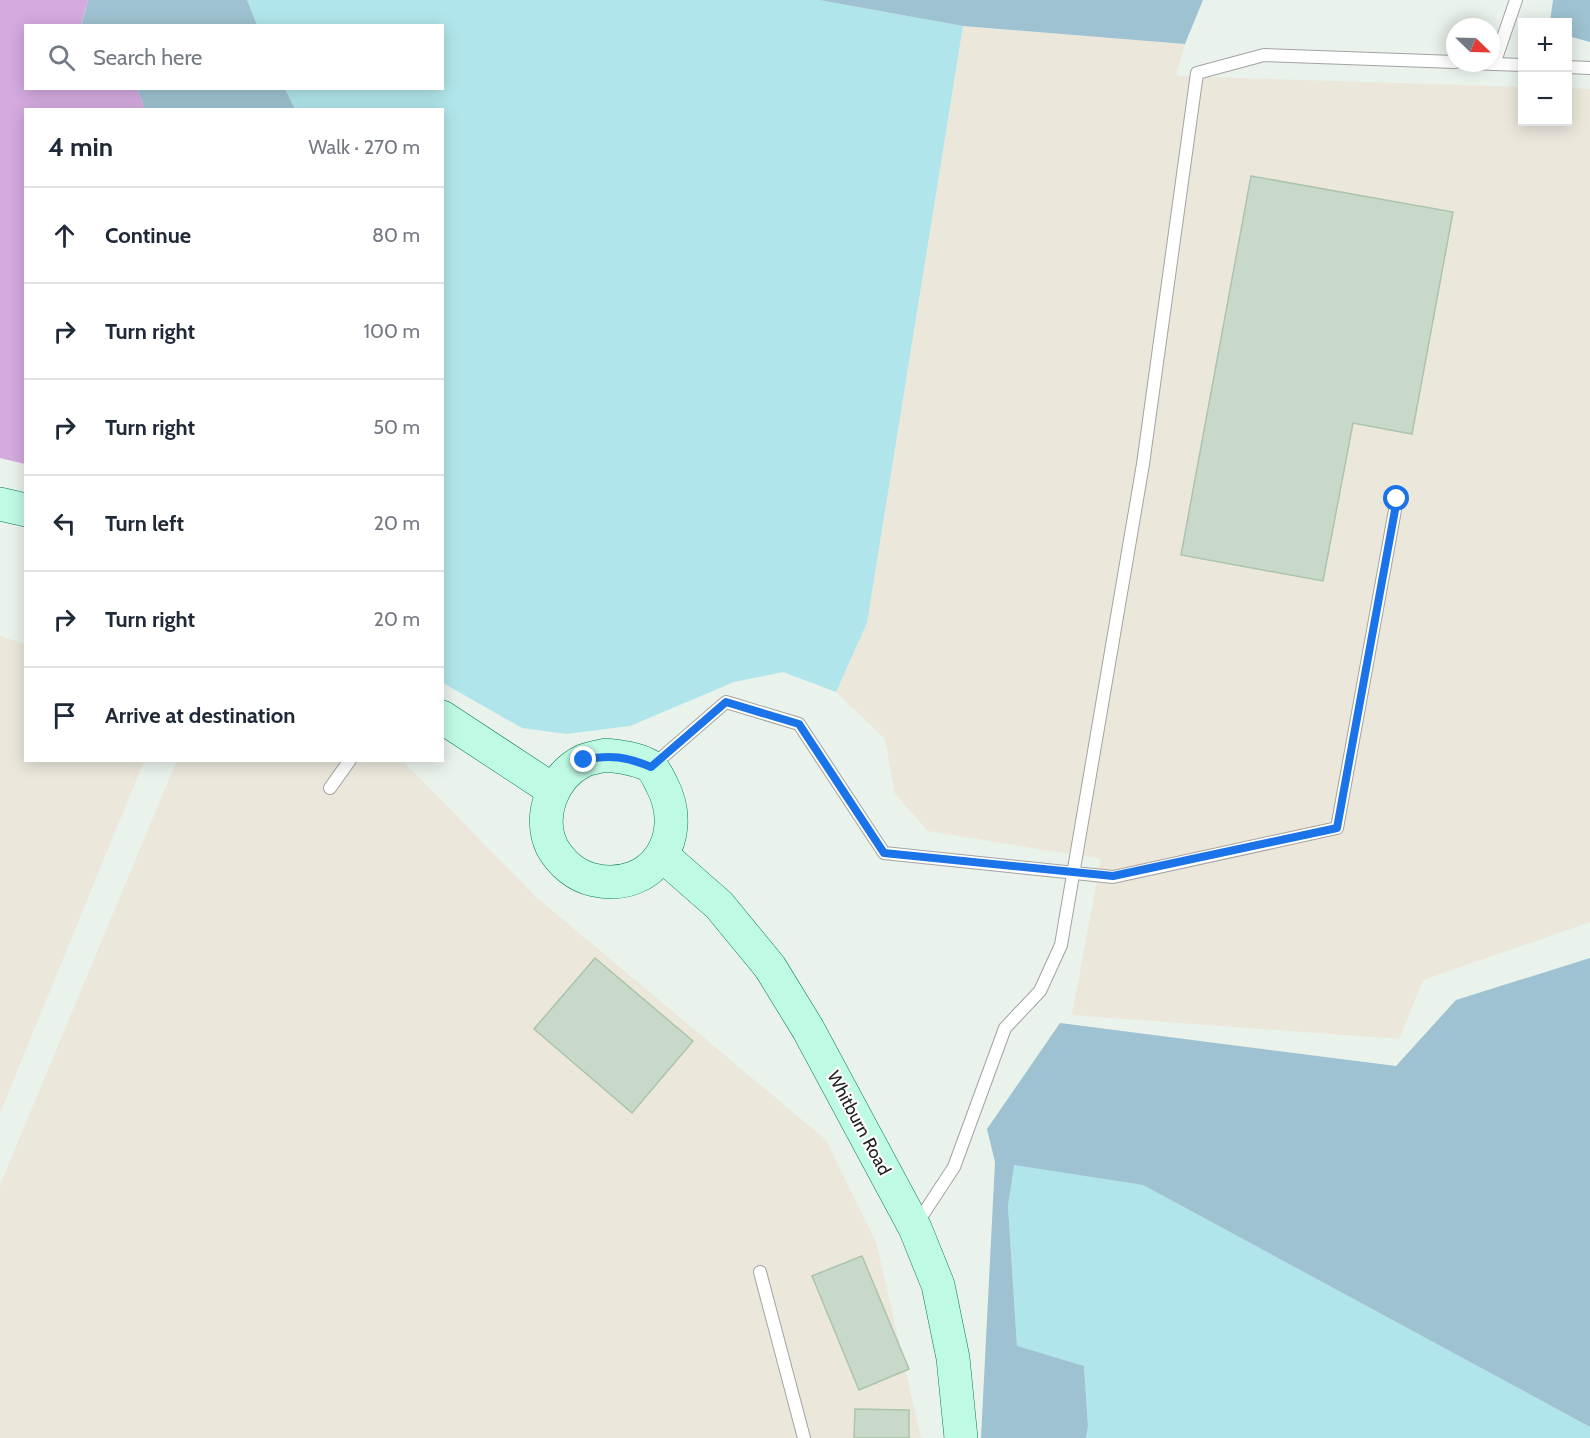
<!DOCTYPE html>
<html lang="en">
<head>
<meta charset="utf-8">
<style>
  :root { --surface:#fff; --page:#f6f6f7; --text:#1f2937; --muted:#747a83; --line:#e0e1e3 }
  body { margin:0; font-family:Cabin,sans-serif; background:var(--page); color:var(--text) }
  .controls { position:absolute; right:18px; top:18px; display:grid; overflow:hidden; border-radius:0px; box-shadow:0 3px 15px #0003 }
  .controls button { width:54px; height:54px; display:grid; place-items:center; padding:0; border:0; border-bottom:2px solid var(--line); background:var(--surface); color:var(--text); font:30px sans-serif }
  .compass { position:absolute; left:1446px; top:18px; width:54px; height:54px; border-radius:50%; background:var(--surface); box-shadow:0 3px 15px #0003; rotate:113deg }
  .stop { position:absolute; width:18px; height:18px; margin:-14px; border:4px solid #1a73e8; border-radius:50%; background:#fff }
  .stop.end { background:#1a73e8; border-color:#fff; box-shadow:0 2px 6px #0008 }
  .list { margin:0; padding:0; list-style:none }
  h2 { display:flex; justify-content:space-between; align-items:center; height:78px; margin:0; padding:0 24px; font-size:26px }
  h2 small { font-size:20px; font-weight:400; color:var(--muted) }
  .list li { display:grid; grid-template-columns:39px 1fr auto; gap:18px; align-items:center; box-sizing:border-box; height:96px; padding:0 24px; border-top:2px solid var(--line) }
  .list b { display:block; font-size:22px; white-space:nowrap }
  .list em { font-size:20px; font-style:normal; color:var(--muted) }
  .icon { flex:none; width:33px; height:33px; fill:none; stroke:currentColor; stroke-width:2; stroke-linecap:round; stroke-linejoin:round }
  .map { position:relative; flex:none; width:1590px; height:1438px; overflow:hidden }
  .search { position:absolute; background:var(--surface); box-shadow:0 3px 15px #0003; left:24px; top:24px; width:420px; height:66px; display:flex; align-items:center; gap:15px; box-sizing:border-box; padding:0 21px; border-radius:0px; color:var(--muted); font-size:22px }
  .panel { position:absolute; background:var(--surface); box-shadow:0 3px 15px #0003; left:24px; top:108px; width:420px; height:654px; border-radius:0px }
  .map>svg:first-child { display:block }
  .industrial { fill:#ebe7db }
  .grass { fill:#b0e6eb }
  .forest { fill:#9ec2d1 }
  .water { fill:#d4aadf }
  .building { fill:#c9d9c9; stroke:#abc4ab; stroke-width:1.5 }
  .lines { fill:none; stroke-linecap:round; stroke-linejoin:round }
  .lane-casing { stroke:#a3a3a3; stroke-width:14 }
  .secondary-casing { stroke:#057c56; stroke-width:34 }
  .lane { stroke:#fff; stroke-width:12 }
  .secondary { stroke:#bffae4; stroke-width:33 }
  .route { stroke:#1a73e8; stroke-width:8 }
  .labels { text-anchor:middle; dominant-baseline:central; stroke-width:4.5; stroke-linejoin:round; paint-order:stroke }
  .street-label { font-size:18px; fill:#222; stroke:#fff }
</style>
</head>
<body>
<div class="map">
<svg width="1590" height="1438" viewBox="0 0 1590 1438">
  <rect width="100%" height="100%" fill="#e9f2eb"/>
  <g class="industrial">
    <path d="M963,26L1185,44L1176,76L1522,87V122H1568V88L1590,89V922L1423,980L1399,1039L1072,1015L1101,859L928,831L895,794L885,739L836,692L867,623Z"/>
    <path d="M0,636L25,644L26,760L144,761L0,1113Z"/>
    <path d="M177,760L403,761L536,897L826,1140L876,1242L921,1438H0V1185Z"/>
  </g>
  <g class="grass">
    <path d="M247,0H819L963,26L867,623L836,692L783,672L734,682L630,726L566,734L522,728L443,683L442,110L295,109L285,89L442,88V26L257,25Z"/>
    <path d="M1013,1164L1143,1185L1590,1427V1438H1086L1088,1426L1084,1366L1017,1347L1008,1206Z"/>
  </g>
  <g class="forest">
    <path d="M88,0H247L257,25L81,26Z"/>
    <path d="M819,0H1203L1185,44L963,26Z"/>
    <path d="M1553,0H1590V42L1568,36V22H1550Z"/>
    <path d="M137,89H285L295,109H145Z"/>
    <path d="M1590,958V1427L1143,1185L1014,1165L1008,1206L1017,1346L1084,1366L1088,1426L1086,1438H981L995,1162L987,1129L1060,1023L1396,1066L1456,1000Z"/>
  </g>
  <path class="water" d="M0,0H88L81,25L26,26V88L137,89L145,109L26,110L25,464L0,458Z"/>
  <g class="building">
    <path d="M1251,176L1453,212L1412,434L1353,423L1323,581L1181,555Z"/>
    <path d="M595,958L693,1041L632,1113L534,1029Z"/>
    <path d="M862,1256L909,1369L859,1390L812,1276Z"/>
    <path d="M855,1409L909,1410V1438H854Z"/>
  </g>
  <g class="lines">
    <g class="lane-casing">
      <g id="lane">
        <path d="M1469,63L1522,65"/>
        <path d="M1494,64L1516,0"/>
        <path d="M1568,67L1590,68"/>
        <path d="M652,766L726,702L799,724L884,853L1113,877L1337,828L1397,499"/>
        <path d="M330,788L350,760"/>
        <path d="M916,1225L954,1167L1005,1028L1040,991L1061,945L1143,464L1197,73L1264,55L1455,62"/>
        <path d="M760,1272L804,1438"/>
      </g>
    </g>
    <g class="secondary-casing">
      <g id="secondary">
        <path d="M0,504L26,510"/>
        <path d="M442,717L553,790"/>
        <path d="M606,755C620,757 637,758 650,766C655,770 659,779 662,785C689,837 653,893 594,880C576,876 561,863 552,847C537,815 553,776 583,761C590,758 598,757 606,755Z"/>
        <path d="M662,855L719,905L770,967L808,1029L915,1228L938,1285L953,1358L961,1438"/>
      </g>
    </g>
    <use href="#lane" class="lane"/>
    <use href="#secondary" class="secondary"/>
  </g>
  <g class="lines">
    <path class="route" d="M584,760C610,754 627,757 651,767L726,702L799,724L884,853L1113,876L1337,828L1397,499"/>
  </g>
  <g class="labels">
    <g class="street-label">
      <text transform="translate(859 1123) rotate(62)">Whitburn Road</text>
    </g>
  </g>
</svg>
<div class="controls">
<button>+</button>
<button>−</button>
</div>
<svg class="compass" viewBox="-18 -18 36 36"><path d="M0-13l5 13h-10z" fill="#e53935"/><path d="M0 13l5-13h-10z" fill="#747a83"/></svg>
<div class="stop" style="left:1397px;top:499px"></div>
<div class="stop end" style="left:584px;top:760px"></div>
<div class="search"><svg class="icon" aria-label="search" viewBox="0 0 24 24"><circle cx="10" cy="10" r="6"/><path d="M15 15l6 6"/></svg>Search here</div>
<section class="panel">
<h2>4 min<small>Walk · 270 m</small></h2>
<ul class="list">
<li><svg class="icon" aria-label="ahead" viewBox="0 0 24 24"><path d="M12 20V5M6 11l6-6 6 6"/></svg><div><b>Continue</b></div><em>80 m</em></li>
<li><svg class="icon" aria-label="right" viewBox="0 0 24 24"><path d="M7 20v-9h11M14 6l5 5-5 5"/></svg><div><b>Turn right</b></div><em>100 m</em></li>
<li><svg class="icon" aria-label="right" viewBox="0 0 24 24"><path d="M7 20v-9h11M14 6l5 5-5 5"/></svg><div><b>Turn right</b></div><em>50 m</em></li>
<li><svg class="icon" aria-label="left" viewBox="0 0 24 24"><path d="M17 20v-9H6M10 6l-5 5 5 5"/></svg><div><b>Turn left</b></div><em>20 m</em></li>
<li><svg class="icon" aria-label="right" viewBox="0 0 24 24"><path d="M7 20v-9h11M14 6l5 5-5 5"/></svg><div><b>Turn right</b></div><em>20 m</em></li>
<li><svg class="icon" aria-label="arrive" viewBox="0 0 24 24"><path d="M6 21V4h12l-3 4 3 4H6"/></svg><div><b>Arrive at destination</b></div></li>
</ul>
</section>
</div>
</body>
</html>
